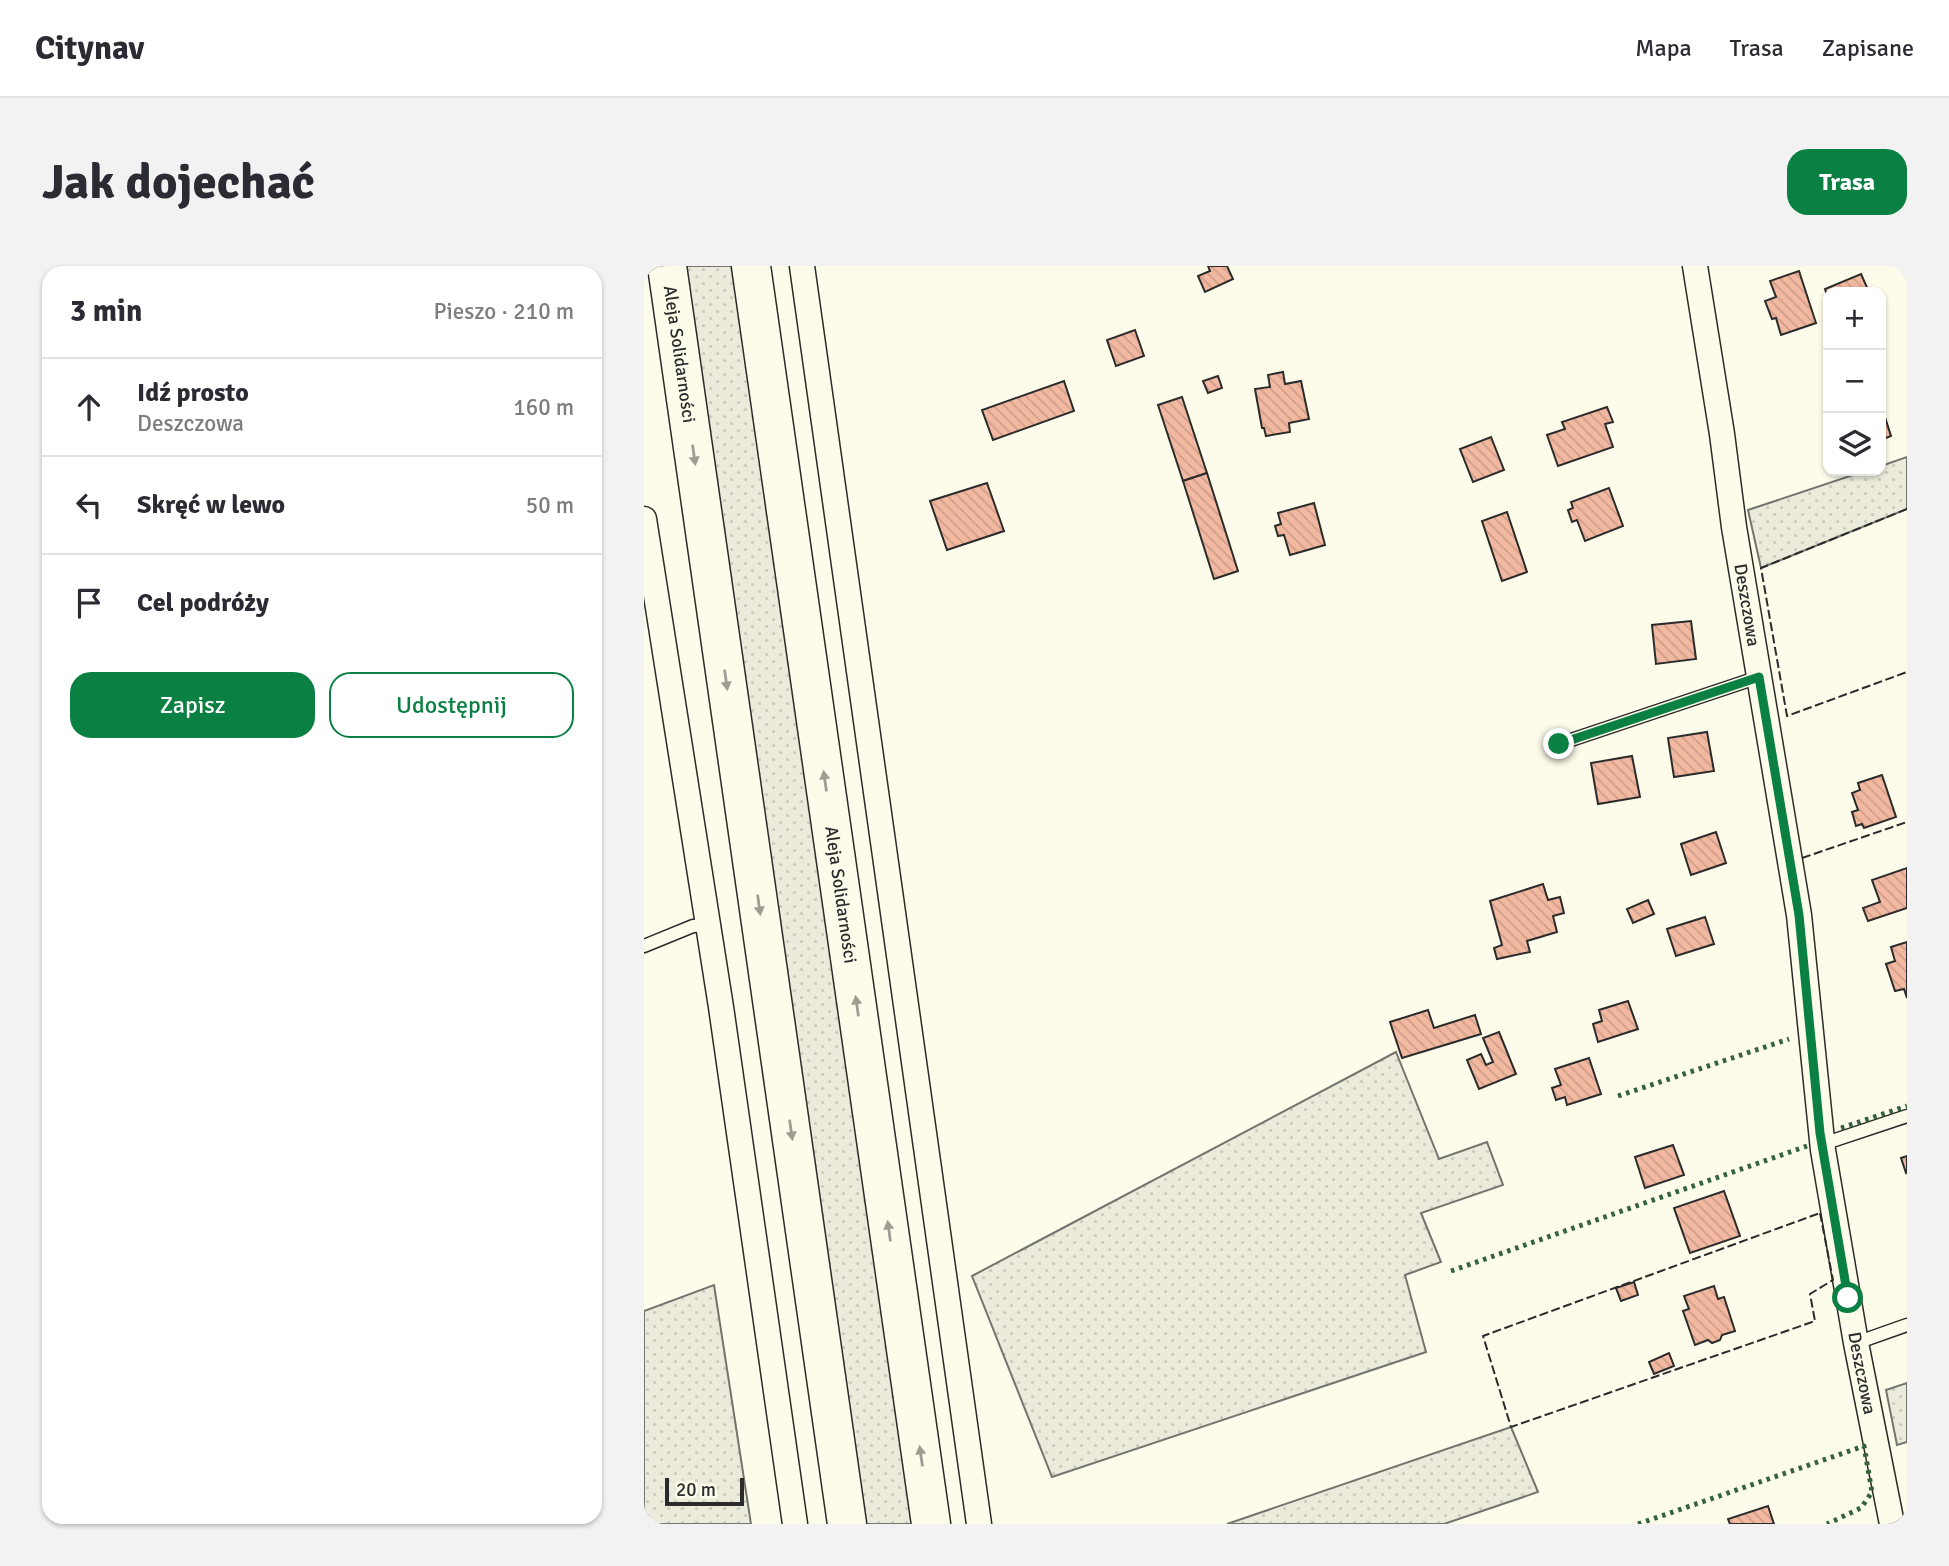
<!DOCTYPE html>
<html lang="pl">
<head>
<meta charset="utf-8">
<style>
  :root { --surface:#fff; --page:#f2f2f3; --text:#2b2b33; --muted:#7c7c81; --line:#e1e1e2; --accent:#0b8043 }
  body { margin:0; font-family:Signika,sans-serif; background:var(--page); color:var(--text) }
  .controls { position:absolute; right:21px; top:21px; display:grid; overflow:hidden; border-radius:14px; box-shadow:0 2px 5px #0004 }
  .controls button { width:63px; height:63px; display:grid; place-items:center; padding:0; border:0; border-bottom:2px solid var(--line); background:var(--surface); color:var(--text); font:35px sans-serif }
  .scale { position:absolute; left:21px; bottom:18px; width:79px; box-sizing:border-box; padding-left:7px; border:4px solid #2b2b2b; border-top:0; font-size:19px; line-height:24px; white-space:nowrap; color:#2b2b2b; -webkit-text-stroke:5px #fdfbea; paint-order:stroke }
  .stop { position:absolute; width:21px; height:21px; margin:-16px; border:5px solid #0b8043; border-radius:50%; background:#fff }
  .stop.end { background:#0b8043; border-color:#fff; box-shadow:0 2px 7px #0008 }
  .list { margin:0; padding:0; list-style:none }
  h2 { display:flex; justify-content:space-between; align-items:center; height:91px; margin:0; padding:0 28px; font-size:30px }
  h2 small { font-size:23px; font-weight:400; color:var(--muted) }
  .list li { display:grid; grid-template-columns:46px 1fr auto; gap:21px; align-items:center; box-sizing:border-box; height:98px; padding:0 28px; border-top:2px solid var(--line) }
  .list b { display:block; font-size:26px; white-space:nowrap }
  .list p { margin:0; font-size:23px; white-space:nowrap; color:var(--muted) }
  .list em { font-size:23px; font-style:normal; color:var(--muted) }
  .actions { display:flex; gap:14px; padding:21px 28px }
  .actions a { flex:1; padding:16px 0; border:2px solid var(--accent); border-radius:21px; text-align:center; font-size:24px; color:var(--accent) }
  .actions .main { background:var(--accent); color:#fff }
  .icon { flex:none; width:38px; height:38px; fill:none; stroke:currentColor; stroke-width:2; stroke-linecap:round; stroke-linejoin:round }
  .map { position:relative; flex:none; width:1263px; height:1258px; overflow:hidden; border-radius:21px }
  header { display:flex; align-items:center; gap:42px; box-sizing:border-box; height:98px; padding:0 35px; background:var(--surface); border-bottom:2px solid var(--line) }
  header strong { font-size:33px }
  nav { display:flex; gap:38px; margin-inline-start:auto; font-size:24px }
  .intro { display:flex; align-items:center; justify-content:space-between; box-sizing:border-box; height:168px; padding:0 42px }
  h1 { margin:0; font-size:49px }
  .button { padding:18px 32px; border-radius:21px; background:var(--accent); color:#fff; font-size:24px; font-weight:700 }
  main { display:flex; gap:42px; padding:0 42px }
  aside { flex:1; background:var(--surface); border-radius:21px; box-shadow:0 2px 5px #0004 }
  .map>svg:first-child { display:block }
  .grass { fill:url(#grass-dots); stroke:#74746e; stroke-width:2 }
  .building { fill:url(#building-back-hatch); stroke:#2b2b2b; stroke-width:2 }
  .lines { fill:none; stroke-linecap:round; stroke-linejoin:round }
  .lane-casing { stroke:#2b2b2b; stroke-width:15 }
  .street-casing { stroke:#2b2b2b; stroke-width:27 }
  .primary-casing { stroke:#2b2b2b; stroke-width:41 }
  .lane { stroke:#fdfbea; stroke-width:12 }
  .street { stroke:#fdfbea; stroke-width:24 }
  .primary { stroke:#fdfbea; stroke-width:38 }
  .hedge { stroke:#34623c; stroke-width:5; stroke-dasharray:3.5 5; stroke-linecap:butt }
  .fence { stroke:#2b2b2b; stroke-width:2; stroke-dasharray:9 3.5; stroke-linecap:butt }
  .oneway { fill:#9e9d94 }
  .route { stroke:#0b8043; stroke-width:9 }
  .labels { text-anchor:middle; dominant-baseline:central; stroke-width:5; stroke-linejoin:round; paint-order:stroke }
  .street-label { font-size:18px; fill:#2b2b2b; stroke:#fdfbea }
</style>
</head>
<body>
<header>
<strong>Citynav</strong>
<nav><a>Mapa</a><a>Trasa</a><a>Zapisane</a></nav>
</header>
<div class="intro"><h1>Jak dojechać</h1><a class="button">Trasa</a></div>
<main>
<aside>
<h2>3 min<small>Pieszo · 210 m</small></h2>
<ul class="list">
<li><svg class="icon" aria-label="ahead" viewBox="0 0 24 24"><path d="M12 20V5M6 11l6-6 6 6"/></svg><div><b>Idź prosto</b><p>Deszczowa</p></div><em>160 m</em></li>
<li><svg class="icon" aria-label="left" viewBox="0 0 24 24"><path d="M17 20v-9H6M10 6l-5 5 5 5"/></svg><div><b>Skręć w lewo</b></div><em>50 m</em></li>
<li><svg class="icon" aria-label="arrive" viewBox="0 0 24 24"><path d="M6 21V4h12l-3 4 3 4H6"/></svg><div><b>Cel podróży</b></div></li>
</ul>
<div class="actions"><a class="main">Zapisz</a><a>Udostępnij</a></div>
</aside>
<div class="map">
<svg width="1263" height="1258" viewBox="0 0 1263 1258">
  <defs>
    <pattern id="grass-dots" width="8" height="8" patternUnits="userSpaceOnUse" patternTransform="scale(1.75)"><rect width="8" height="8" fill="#ecebdb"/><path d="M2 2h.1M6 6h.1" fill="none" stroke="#cbcabc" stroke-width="1.8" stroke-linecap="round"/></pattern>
    <pattern id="building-back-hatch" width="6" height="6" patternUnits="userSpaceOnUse" patternTransform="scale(1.75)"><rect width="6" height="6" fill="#f2b8a0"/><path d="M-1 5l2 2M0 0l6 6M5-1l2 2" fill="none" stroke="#d09e8a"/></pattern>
  </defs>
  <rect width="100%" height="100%" fill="#fdfbea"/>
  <g class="grass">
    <path d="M38,0H91L269,1258H217Z"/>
    <path d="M1263,191V243L1117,302L1104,244L1221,205H1237V200Z"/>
    <path d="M752,786L795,893L843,876L859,919L777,947L797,996L761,1009L782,1086L408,1211L328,1010Z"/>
    <path d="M70,1019L107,1258H3L0,1243V1045Z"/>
    <path d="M1263,1117V1176L1253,1179L1242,1124Z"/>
    <path d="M867,1161L894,1226L800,1258H583Z"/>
  </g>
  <g class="building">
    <path d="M564,0H583L589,13L561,26L554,10L566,5Z"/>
    <path d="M1155,5L1172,57L1137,69L1132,52L1128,53L1121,35L1132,31L1126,15Z"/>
    <path d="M1217,8L1225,26H1184V32L1181,23Z"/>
    <path d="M491,64L500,90L472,100L463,74Z"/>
    <path d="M639,106L641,118L657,115L665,153L645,157L646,166L622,170L620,162H618L611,123L626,121L624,109Z"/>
    <path d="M574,110L578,122L564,127L559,115Z"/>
    <path d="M420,115L430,145L349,174L338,144Z"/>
    <path d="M538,131L563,207L539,215L514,139Z"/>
    <path d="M963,141L969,156L961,158L969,181L914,200L903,169L921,163L918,156Z"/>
    <path d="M1239,145L1247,170L1237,174V146Z"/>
    <path d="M847,171L860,204L829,216L816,183Z"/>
    <path d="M563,207L594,305L570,313L539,215Z"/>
    <path d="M343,217L360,265L303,284L286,235Z"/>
    <path d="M965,222L979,260L941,275L933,254L928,256L924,244L929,242L927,236Z"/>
    <path d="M670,237L681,279L646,289L640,269L634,270L631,260L637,258L634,247Z"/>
    <path d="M863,246L883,306L858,315L838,255Z"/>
    <path d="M1047,355L1052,393L1012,398L1008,359Z"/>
    <path d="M1063,466L1070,505L1030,511L1024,472Z"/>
    <path d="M988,490L996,531L954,538L947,497Z"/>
    <path d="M1238,509L1252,551L1220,562L1218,558L1212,560L1208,546L1214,544L1208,527L1216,524L1214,517Z"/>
    <path d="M1072,566L1082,597L1047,609L1037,578Z"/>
    <path d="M1263,602V642L1224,655L1219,642L1236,636L1228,614Z"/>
    <path d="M899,618L904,634L916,631L920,647L909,650L913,666L883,675L886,686L853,693L850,682L858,679L846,635Z"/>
    <path d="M1004,634L1010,648L989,657L983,643Z"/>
    <path d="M1061,651L1070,678L1032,690L1023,663Z"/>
    <path d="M1263,676V732L1260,723L1251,725L1242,698L1251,695L1247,681Z"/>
    <path d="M984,735L994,763L954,776L949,758L958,755L955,744Z"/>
    <path d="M784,744L790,762L831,749L837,768L758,792L746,756Z"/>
    <path d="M855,766L872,808L835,823L823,794L837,788L842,799L849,796L839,772Z"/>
    <path d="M945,792L957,828L923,839L921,831L912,834L908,822L917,819L911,803Z"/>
    <path d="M1029,879L1040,909L1001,922L991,891Z"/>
    <path d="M1263,890V906L1262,907L1257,892Z"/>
    <path d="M1080,925L1096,970L1046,987L1030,942Z"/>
    <path d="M990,1016L994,1029L977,1035L972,1022Z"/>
    <path d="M1070,1020L1074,1033L1080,1031L1091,1065L1078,1069L1076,1074L1068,1077L1064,1074L1051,1079L1039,1045L1045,1043L1040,1030Z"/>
    <path d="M1025,1087L1030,1100L1010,1108L1005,1096Z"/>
    <path d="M1124,1240L1130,1258H1086L1084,1253Z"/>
  </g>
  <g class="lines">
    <g class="lane-casing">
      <g id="lane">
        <path d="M915,478L1115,411"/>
        <path d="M0,680L49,660L64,659"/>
        <path d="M1179,878L1263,850"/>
        <path d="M1212,1077L1263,1059"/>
      </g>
    </g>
    <g class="street-casing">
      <g id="street">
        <path d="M158,0L335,1258"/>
        <path id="s1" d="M1051,0L1078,168L1090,261L1155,649L1179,884L1212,1077L1248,1258"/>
        <path d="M0,253L77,741L151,1258"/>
      </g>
    </g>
    <g class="primary-casing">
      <g id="primary">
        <path id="s2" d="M23,0L203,1258"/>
        <path id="s3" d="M107,0L287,1258"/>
      </g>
    </g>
    <use href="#lane" class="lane"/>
    <use href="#street" class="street"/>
    <use href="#primary" class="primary"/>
    <g class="hedge">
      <path d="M974,830L1145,773"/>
      <path d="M1197,862L1263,840"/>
      <path d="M807,1005L1163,880"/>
      <path d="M994,1258L1220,1180L1228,1226L1217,1242L1183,1258"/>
    </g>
    <g class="fence">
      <path d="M1263,243L1117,302L1143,450L1263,406"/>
      <path d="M1158,592L1263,556"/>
      <path d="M1176,947L1189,1014L1166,1028L1171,1055L867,1161L839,1070Z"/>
    </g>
  </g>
  <defs><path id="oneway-solid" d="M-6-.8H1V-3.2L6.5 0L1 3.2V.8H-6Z" transform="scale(1.75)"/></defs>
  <g class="oneway">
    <use href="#oneway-solid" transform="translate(50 189) rotate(82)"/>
    <use href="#oneway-solid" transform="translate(82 414) rotate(82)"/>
    <use href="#oneway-solid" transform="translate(181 515) rotate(-98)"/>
    <use href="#oneway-solid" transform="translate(115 639) rotate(82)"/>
    <use href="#oneway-solid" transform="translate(213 740) rotate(-98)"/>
    <use href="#oneway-solid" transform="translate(147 864) rotate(82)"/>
    <use href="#oneway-solid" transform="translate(245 965) rotate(-98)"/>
    <use href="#oneway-solid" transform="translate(277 1190) rotate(-98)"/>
  </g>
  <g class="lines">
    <path class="route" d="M915,478L1115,411L1155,649L1176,867L1204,1032"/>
  </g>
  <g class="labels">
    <g class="street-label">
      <text stroke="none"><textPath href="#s2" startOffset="89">Aleja Solidarności</textPath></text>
      <text stroke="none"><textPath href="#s1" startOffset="343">Deszczowa</textPath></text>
      <text stroke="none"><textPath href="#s3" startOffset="635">Aleja Solidarności</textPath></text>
      <text stroke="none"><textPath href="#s1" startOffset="1120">Deszczowa</textPath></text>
    </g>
  </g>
</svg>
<div class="controls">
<button>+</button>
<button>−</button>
<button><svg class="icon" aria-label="layers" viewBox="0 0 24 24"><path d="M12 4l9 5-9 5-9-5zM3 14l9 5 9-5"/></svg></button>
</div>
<div class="scale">20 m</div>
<div class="stop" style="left:1204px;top:1032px"></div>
<div class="stop end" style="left:915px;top:478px"></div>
</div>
</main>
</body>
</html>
